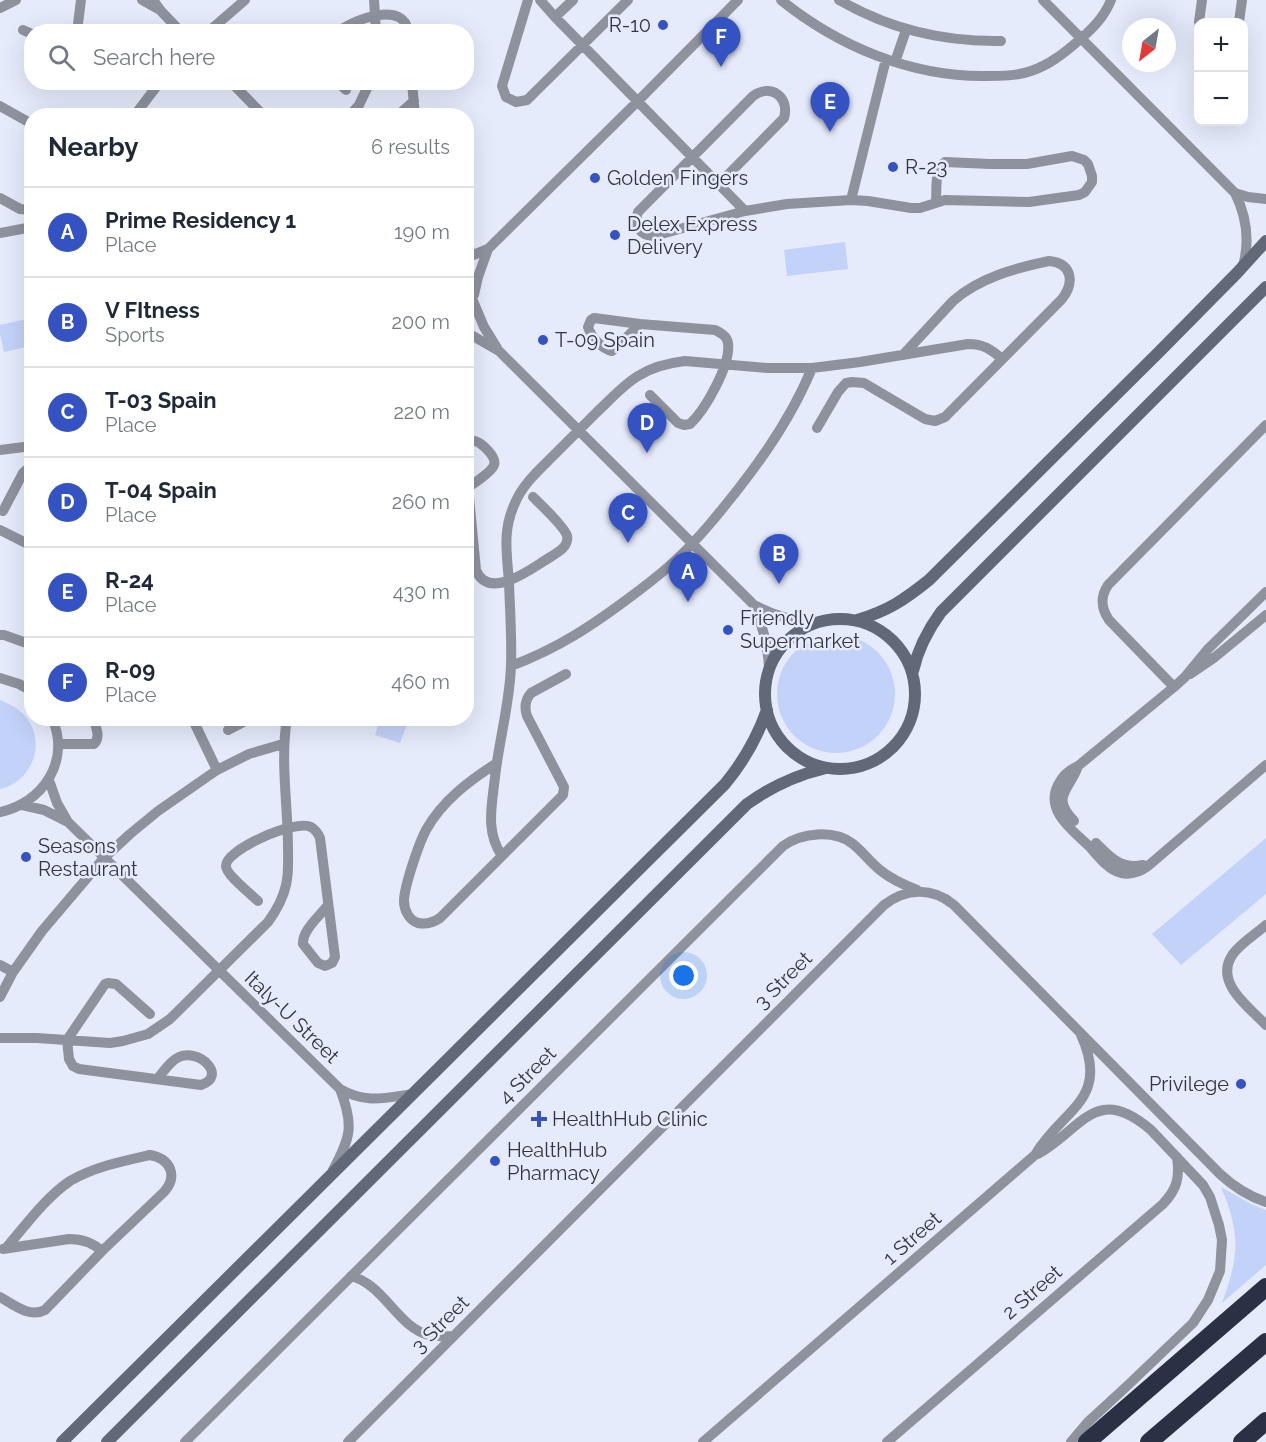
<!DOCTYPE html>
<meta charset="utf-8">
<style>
:root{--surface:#fff;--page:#f2f2f3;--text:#1f2937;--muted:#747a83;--line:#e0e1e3;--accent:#3552c3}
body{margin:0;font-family:Raleway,sans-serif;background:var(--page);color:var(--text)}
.controls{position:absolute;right:18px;top:18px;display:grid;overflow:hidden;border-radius:12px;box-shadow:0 6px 24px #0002}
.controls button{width:54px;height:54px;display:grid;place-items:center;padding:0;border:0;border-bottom:2px solid var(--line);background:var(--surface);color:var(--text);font:30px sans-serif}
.compass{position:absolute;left:1122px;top:18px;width:54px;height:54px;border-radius:50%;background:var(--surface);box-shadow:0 6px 24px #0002;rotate:211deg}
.you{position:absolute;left:684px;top:976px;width:21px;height:21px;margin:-15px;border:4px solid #fff;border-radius:50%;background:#1a73e8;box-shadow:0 0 0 9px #1a73e833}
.badge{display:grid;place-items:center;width:39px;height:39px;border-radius:50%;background:var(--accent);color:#fff;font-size:20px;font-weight:700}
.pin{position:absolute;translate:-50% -50px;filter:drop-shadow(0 2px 3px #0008)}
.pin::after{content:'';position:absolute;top:32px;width:21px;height:18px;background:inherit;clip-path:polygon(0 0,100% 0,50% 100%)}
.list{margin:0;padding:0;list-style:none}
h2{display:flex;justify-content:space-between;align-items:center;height:78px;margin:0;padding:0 24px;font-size:26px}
h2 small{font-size:20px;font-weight:400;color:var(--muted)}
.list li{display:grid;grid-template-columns:39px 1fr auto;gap:18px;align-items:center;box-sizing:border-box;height:90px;padding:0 24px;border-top:2px solid var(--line)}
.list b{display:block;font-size:22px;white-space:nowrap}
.list p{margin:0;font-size:20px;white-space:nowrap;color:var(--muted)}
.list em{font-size:20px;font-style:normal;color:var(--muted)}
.icon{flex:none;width:33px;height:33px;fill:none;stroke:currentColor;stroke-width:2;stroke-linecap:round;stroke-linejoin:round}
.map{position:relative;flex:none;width:1266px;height:1442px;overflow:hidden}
.search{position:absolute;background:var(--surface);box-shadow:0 6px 24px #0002;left:24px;top:24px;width:450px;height:66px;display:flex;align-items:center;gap:15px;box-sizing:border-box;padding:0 21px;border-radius:24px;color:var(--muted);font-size:22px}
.panel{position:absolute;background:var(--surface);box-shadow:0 6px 24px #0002;left:24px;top:108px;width:450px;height:618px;border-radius:24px}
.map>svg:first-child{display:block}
.green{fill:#c3d2f8}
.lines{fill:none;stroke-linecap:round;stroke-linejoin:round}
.street{stroke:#8e929d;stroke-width:10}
.secondary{stroke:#616877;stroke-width:12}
.highway{stroke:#2a3145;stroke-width:18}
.poi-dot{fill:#3552c3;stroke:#e5ebfb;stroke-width:2}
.labels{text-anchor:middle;stroke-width:5;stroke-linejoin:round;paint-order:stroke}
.poi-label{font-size:20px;fill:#323640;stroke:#e5ebfb;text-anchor:start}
.street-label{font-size:20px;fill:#323640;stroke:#e5ebfb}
</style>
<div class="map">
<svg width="1266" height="1442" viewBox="0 0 1266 1442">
<rect width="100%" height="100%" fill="#e5ebfb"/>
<!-- green -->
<path class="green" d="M845 242 848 269 787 276 784 250Z
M31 318V346L4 352 0 334V325Z
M777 694a59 59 0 1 1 118 0a59 59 0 1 1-118 0Z
M0 700C9 704 17 707 24 715 48 740 33 782 0 789Z
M380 719H409L400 743 375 735Z
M1266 838V894L1181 965 1152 934Z
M1221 1187 1251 1204 1266 1210V1265L1222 1303C1239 1256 1241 1235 1221 1187Z"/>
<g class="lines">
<!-- street -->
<path class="street" d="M142 0 158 9
M153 0 161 11 181 32
M374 0 376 32
M528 0 502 86 506 97 516 102 527 100 628 0
M540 0 555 17 745 211
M781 0C838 46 911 77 986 76 1001 76 1017 76 1031 71 1049 65 1063 54 1077 42 1091 30 1104 18 1111 0
M839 0C889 29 943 42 1001 41
M1043 0 1235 193C1247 217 1250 240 1243 266
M0 8 16 0
M555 17 573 0
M1199 22 1202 0
M1239 22 1242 0
M23 30 32 34
M77 32 81 0
M208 32 245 0
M338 32C354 19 405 0 408 32
M895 62 906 30
M231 82 264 116
M338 82 346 90
M412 82 415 116
M0 106 32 124
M134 116 160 82
M349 116 359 105 370 82
M397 116 414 101
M719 184 784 118C790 97 771 83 753 96L638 212C633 225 640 236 654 236L745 211 787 204 851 200 868 201 911 208H920L945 200 1029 202 1079 195 1085 192 1092 182V176L1088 164 1084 160 1072 156 1027 164H990L945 162C934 169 937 189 936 202
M1235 193 1248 197 1266 199
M0 198 20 209 32 210
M851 200 886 59
M0 233 32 227
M466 258 488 249 638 101 738 0
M466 275C475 287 476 301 466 313
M474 295 478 277 488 249
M473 301 484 327 497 348
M640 324 616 348 612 351C602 349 591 337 588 327L591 320 594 318 640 324 715 330C721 333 727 336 728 343 731 365 705 410 690 424L684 425 678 423 650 395
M466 332 499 351 754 605C773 615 792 621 814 622
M817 428 838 392 846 383 852 382 864 383 925 419 935 421 945 417 1062 299C1075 282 1072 263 1049 261 1015 268 979 278 953 301L903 355
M466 444C470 442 471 440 475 441 482 443 497 457 494 465 491 473 475 482 469 487
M0 450 32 446
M466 466 476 570C488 600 527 572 544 561 550 557 558 553 563 548 566 545 568 540 567 536 565 527 541 505 533 497
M3 511 23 473 32 465
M0 530 32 546
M1266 592 1208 649 1185 677 1174 687 1078 766C1069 770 1062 776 1058 785 1045 811 1072 830 1089 846 1098 856 1108 870 1121 873 1131 875 1140 872 1148 866L1266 765
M754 605C763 626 768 645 769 668
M0 635H4L32 645
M511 666C559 648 593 625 633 595 649 583 665 571 679 557 701 536 720 512 739 488 768 451 794 412 812 368
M1190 674 1215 657 1266 615
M0 678 19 684 32 691
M1174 687 1109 620C1101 608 1100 597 1108 585L1266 425
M192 718 217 770
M228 730 251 718
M58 744H94C101 737 96 727 93 718
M497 763C470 780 442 801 426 830 419 843 404 887 404 901 404 910 409 920 418 923 427 925 434 922 440 918L563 795 564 787 527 716C524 707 525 700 531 693L566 674
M48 780 50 783 57 803 68 822 340 1089C366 1104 385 1098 413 1094
M22 805 44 810 68 822
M0 812C43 803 71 761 52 718
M1074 821C1050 796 1070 790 1078 766
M1096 843C1110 857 1121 870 1143 865
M502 856C485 831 492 806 495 777 499 740 510 703 511 665 512 638 510 610 509 583 507 553 502 531 515 503 523 484 538 471 552 457 567 442 582 427 597 412 610 400 623 385 638 376 652 367 668 363 685 361L767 368H812L860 362 968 344C983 344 991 349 1002 359
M258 901C251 894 226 875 226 866 225 850 295 819 311 827 316 830 318 833 320 838L335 957 332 963 325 966 318 963 303 944C302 930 320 916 328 905
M1266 925C1256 934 1241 943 1233 954 1213 982 1249 1007 1266 1025
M0 965 13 972
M0 997 13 972 42 931 104 858 130 834 158 811 217 770 249 754 283 744
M150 1014 116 984 108 983 105 984 67 1040 69 1059 73 1066 79 1069 201 1085C228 1076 199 1048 179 1057 170 1061 164 1071 158 1078
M0 1038H37L110 1043 123 1041 148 1034 170 1019 268 922C276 911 283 899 286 885 289 873 288 860 288 848 288 805 280 762 287 718
M1038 1154C1083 1128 1096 1083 1151 1130L1203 1185 1210 1197 1219 1225 1222 1240 1220 1271 1208 1300 1193 1323 1126 1387 1088 1422 1071 1442
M333 1170C351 1137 354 1125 340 1089
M3 1249 69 1239C82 1239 92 1242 102 1251
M351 1276C385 1285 398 1328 429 1335 437 1337 445 1336 453 1336
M0 1297C14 1305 29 1318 45 1310L102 1251 164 1192C178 1176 171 1159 150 1155 123 1161 94 1167 70 1181 45 1198 26 1225 6 1248
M185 1442 783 846C801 833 834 829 853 844 863 852 870 862 880 870 891 879 904 885 917 890
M348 1442 884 905C906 888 932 887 954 905L1220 1174C1234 1187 1248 1196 1266 1202
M703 1442 1035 1155C1062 1109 1111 1100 1081 1035
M887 1442 1163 1204C1177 1189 1180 1178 1177 1157"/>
<!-- secondary -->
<path class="secondary" d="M765 694a75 75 0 1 1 150 0a75 75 0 1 1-150 0Z
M857 620C888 611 904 600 929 580L1159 352 1237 273 1266 241
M913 671C918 649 927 631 941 612L1266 287
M62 1442 725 784C744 761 757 738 767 710
M107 1442 747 804C772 786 796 775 826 768"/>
<!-- highway -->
<path class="highway" d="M1087 1442 1266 1287
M1149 1442 1266 1342
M1242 1442 1266 1421"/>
</g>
<!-- markers -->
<g class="poi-dot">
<circle cx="663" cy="25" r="6"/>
<circle cx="893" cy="167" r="6"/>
<circle cx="595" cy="178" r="6"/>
<circle cx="615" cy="235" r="6"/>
<circle cx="543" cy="340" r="6"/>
<circle cx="728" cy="630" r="6"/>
<circle cx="26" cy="857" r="6"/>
<circle cx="1241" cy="1084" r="6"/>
<path d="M536 1110h6v6h6v6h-6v6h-6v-6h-6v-6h6z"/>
<circle cx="495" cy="1161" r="6"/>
</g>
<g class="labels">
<!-- poi labels -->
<g class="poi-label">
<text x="651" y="32" text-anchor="end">R-10</text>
<text x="905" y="174">R-23</text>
<text x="607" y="185">Golden Fingers</text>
<text x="627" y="231">Delex Express<tspan x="627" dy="23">Delivery</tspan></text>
<text x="555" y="347">T-09 Spain</text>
<text x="740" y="625">Friendly<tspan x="740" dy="23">Supermarket</tspan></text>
<text x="38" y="853">Seasons<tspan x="38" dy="23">Restaurant</tspan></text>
<text x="1229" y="1091" text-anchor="end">Privilege</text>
<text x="552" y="1126">HealthHub Clinic</text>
<text x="507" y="1157">HealthHub<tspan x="507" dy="23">Pharmacy</tspan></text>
</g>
<!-- street labels -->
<g class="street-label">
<text transform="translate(783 980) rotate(-45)" y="7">3 Street</text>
<text transform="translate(292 1017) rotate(44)" y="7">Italy-U Street</text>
<text transform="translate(527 1075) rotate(-45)" y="7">4 Street</text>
<text transform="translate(912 1238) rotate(-41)" y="7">1 Street</text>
<text transform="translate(1032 1292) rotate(-41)" y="7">2 Street</text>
<text transform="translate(440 1324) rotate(-45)" y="7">3 Street</text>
</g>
</g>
</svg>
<div class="controls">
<button>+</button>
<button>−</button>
</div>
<svg class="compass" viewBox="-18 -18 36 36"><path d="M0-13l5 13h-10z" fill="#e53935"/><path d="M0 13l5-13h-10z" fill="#747a83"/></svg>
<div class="you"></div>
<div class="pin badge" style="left:688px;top:602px">A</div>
<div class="pin badge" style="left:779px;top:584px">B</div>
<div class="pin badge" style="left:628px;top:543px">C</div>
<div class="pin badge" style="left:647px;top:453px">D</div>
<div class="pin badge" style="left:830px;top:132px">E</div>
<div class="pin badge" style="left:721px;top:67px">F</div>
<div class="search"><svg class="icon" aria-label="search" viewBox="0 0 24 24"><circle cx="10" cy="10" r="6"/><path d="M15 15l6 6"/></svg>Search here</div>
<section class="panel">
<h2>Nearby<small>6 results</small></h2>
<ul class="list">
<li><span class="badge">A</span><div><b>Prime Residency 1</b><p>Place</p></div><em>190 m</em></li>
<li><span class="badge">B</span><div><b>V FItness</b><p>Sports</p></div><em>200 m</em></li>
<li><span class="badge">C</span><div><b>T-03 Spain</b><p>Place</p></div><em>220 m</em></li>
<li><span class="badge">D</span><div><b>T-04 Spain</b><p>Place</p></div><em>260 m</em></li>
<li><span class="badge">E</span><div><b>R-24</b><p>Place</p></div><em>430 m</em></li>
<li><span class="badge">F</span><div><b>R-09</b><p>Place</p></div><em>460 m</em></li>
</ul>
</section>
</div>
